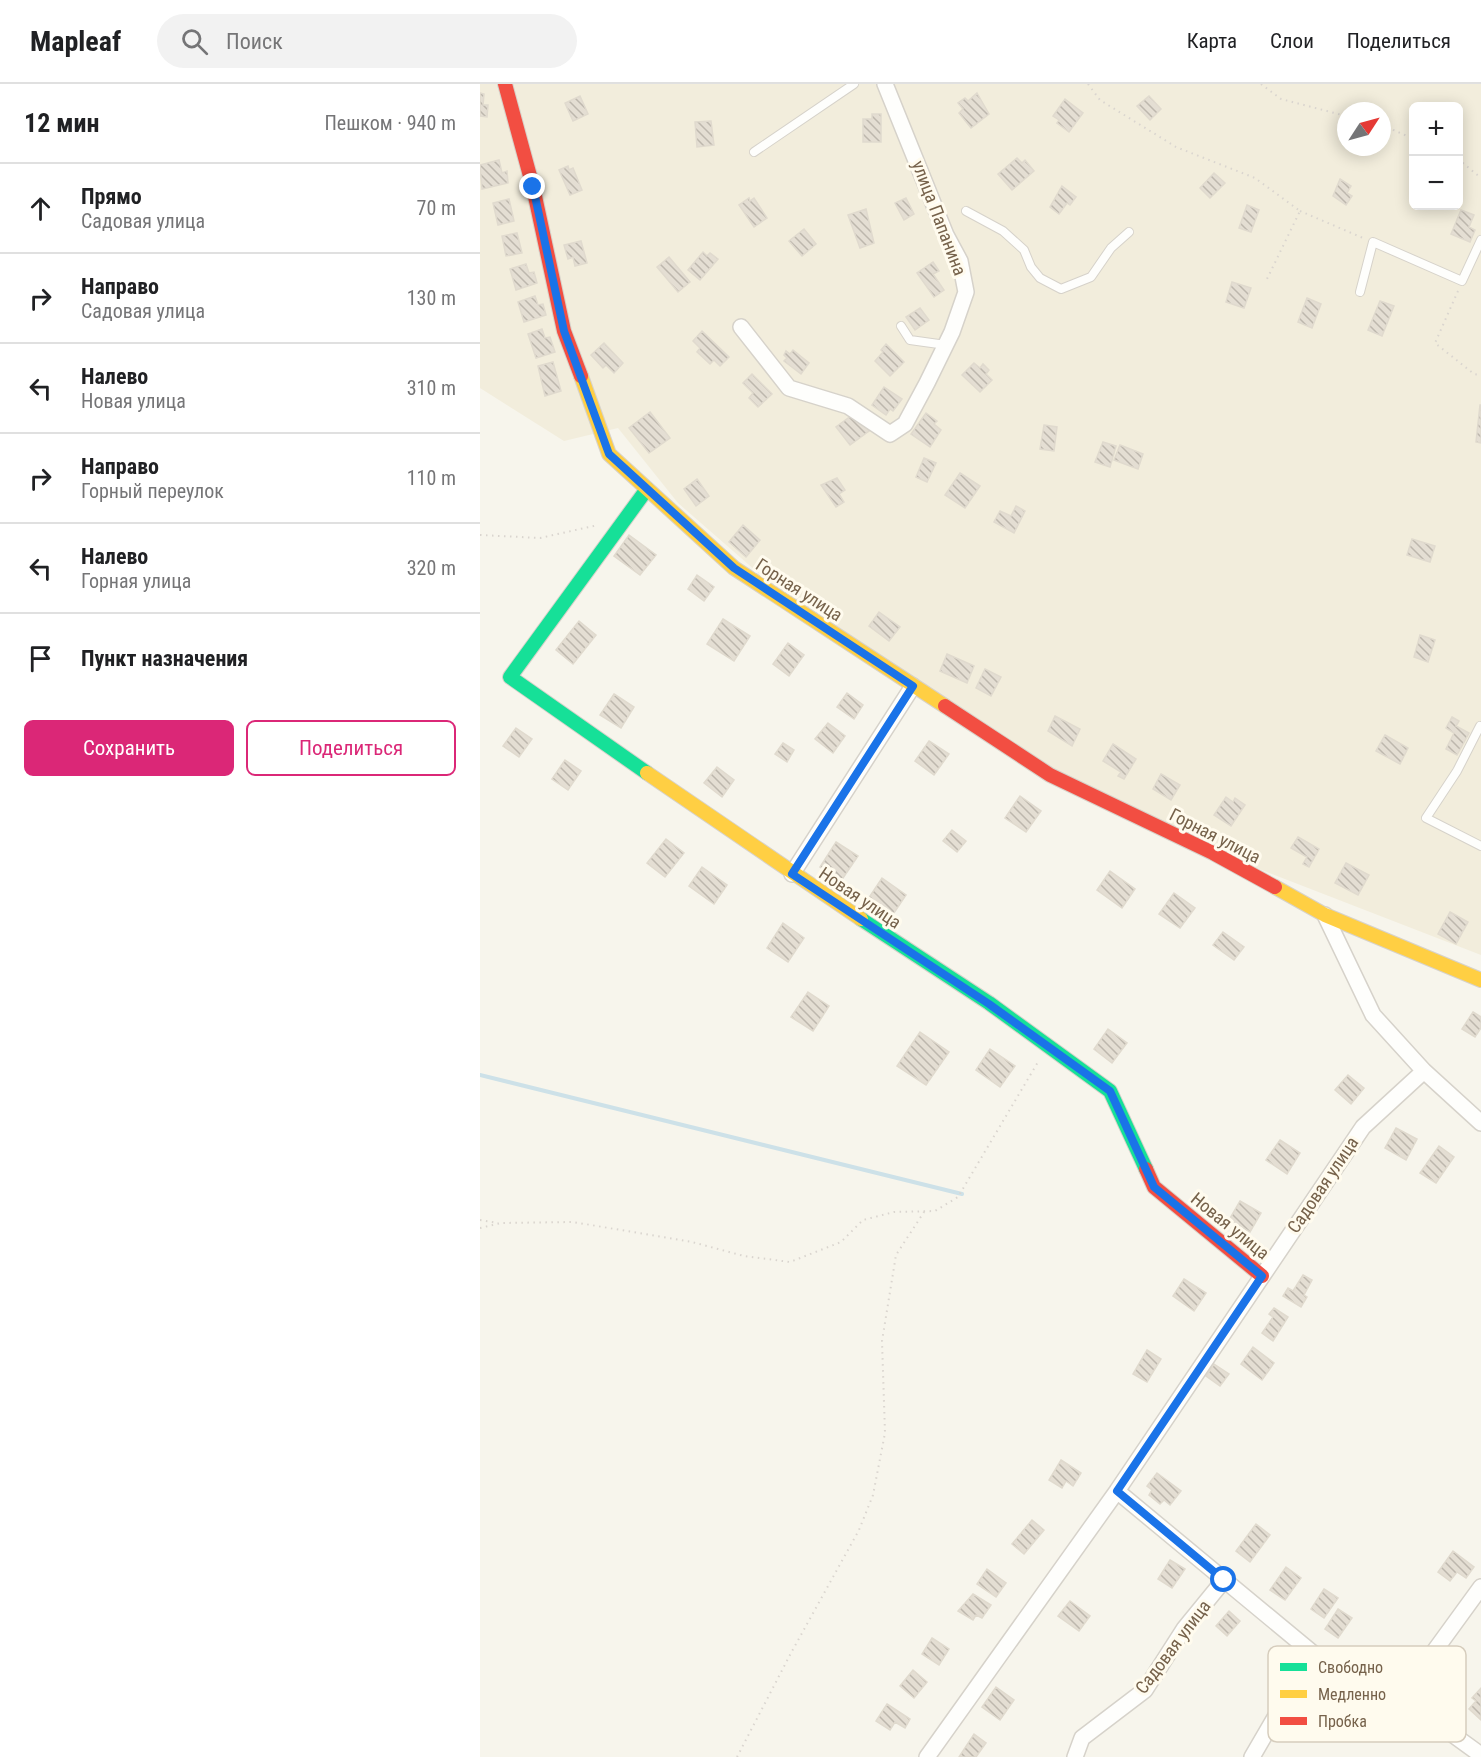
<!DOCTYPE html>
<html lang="ru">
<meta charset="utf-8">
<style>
:root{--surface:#fff;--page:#f2f2f2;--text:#202124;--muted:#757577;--line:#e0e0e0;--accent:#db2777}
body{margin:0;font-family:"Roboto Condensed",sans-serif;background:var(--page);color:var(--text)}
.controls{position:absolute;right:18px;top:18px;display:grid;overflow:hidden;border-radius:9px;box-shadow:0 3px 15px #0003}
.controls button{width:54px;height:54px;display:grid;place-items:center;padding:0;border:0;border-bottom:2px solid var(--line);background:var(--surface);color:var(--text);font:30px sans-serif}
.compass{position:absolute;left:857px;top:18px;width:54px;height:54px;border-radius:50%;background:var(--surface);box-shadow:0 3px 15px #0003;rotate:54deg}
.stop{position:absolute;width:18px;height:18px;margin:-14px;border:4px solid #1a73e8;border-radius:50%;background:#fff}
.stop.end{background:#1a73e8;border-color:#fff;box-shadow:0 2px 6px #0008}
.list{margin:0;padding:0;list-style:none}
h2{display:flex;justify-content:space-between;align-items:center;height:78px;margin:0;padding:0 24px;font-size:26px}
h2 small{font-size:20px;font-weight:400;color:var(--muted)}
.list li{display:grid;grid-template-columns:39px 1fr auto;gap:18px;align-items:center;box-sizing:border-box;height:90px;padding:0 24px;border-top:2px solid var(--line)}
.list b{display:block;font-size:22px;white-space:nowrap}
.list p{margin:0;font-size:20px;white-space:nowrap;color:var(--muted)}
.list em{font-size:20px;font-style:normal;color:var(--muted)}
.actions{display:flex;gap:12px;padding:18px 24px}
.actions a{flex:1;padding:14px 0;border:2px solid var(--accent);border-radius:9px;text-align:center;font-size:21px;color:var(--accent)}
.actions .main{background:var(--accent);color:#fff}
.icon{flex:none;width:33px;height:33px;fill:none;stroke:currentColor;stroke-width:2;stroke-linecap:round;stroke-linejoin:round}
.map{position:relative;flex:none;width:1001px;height:1673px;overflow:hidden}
header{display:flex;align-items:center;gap:36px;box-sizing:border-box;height:84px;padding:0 30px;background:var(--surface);border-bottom:2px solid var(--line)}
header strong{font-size:28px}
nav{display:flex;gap:33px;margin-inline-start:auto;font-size:21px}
.search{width:420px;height:54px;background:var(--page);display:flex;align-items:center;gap:15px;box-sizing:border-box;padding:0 21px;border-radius:33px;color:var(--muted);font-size:22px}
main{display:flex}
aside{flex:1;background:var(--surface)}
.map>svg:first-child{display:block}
.residential{fill:#f2eddc;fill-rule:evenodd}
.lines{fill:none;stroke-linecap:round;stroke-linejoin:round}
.stream{stroke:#cde1e8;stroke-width:4}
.building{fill:url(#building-back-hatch);stroke:#e0dace;stroke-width:1.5}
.lane-casing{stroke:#d6d2ca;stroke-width:10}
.street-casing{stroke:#d6d2ca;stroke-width:18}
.fast-casing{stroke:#d7d2ca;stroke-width:16}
.slow-casing{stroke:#d7d2ca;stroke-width:16}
.jam-casing{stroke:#d7d2ca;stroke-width:16}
.path{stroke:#dad5cf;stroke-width:2;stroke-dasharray:1.5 4.5;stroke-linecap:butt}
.lane{stroke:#fefefc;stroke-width:8}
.street{stroke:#fefefc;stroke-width:15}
.fast{stroke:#16e098;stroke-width:14}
.slow{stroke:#ffcf43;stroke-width:14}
.jam{stroke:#f24e42;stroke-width:14}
.route{stroke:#1a73e8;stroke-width:8}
.labels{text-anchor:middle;stroke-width:6;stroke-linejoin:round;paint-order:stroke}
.street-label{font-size:18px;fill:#76624b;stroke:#fffbee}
.key{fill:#fffbee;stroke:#d6cdbd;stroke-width:1.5}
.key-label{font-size:16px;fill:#76624b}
</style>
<header>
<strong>Mapleaf</strong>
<div class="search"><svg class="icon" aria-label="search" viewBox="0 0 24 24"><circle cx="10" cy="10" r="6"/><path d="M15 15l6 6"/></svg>Поиск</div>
<nav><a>Карта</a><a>Слои</a><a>Поделиться</a></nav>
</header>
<main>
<aside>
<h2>12 мин<small>Пешком · 940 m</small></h2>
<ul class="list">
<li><svg class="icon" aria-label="ahead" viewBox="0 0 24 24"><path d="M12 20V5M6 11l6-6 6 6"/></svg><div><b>Прямо</b><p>Садовая улица</p></div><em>70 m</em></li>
<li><svg class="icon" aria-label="right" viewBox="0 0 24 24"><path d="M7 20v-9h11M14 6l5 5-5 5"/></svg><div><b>Направо</b><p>Садовая улица</p></div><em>130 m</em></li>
<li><svg class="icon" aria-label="left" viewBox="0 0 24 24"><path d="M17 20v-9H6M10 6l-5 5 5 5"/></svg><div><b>Налево</b><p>Новая улица</p></div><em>310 m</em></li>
<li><svg class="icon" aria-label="right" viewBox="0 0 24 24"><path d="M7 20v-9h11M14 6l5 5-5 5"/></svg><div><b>Направо</b><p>Горный переулок</p></div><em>110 m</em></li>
<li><svg class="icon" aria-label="left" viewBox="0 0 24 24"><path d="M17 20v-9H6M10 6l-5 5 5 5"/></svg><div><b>Налево</b><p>Горная улица</p></div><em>320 m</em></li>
<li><svg class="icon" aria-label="arrive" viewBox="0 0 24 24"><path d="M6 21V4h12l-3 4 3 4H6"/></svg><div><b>Пункт назначения</b></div></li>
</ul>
<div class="actions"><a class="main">Сохранить</a><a>Поделиться</a></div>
</aside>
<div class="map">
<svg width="1001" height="1673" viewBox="0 0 1001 1673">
<defs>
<pattern id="building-back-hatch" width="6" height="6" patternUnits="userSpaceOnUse" patternTransform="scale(1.5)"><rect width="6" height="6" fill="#e4ded3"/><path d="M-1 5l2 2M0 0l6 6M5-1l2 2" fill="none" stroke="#bdb7ad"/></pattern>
</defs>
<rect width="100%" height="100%" fill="#f7f5ec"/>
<!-- residential -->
<path class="residential" d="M0 0H1001V871L761 778 598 703 292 501 198 419 138 344 84 357 0 304ZM934 22H978V122H934ZM866 27H902V63H866Z"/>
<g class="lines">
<!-- stream -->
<path class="stream" d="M0 991 482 1110"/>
</g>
<!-- building -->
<path class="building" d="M0 9 4 10 3 21H8L7 33 0 32Z
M497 9 509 30 491 44 479 29 483 25 478 19 485 14 488 17Z
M100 12 108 30 93 37 85 19Z
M669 12 681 25 670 36 657 22Z
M585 15 603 29 589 48 577 39 579 36 573 32Z
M392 30H401V58H383V35H392Z
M231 37 234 61 217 63 215 38Z
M537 74 542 79 545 76 554 87 532 106 518 90Z
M19 76 22 89 27 87 28 99 2 105 0 81Z
M88 82 89 86 93 84 102 106 90 111 79 86Z
M734 89 745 99 730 114 720 104Z
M860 95 871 102 867 109 872 112 866 121 853 112Z
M582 102 596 113 590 121 587 119 579 130 570 123Z
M269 114 270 117 274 114 287 134 274 143 259 121Z
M426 114 434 130 424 136 415 119Z
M29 115 34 137 18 141 13 119Z
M767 121 779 126 771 148 759 144Z
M386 125 394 159 380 164 368 131Z
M981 126 994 131 989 143 995 146 990 158 971 150Z
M324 145 336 160 322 172 309 157Z
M37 149 42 169 26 172 22 152Z
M101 157 107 179 95 182 93 173 88 175 84 161Z
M223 168 227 172 230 169 238 175 220 196 208 186Z
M189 173 210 198 198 208 177 183Z
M453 178 459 187 453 190 464 206 454 213 437 189Z
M46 180 49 189 54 188 57 199 36 206 30 185Z
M752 198 771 204 764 224 746 218Z
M55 212 58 221 63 220 66 231 44 238 38 218Z
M827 214 841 220 832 244 818 238Z
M900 217 914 222 902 252 888 246Z
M440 224 449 236 435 246 426 233Z
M62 245 65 254 70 253 75 268 56 274 48 250Z
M222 247 249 273 240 282 234 276 230 280 217 268 220 264 213 257Z
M124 259 143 279 134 289 126 281 123 284 111 271Z
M406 260 424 278 410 292 395 277 403 268 401 266Z
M313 266 329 279 321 290 304 277 307 274 304 271 306 267 310 270Z
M73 278 81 307 65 312 58 282Z
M494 279 500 284 503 280 509 286 506 290 512 296 500 308 482 291Z
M272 290 292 310 278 323 269 314 273 309 263 299Z
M404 303 422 315 413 327 410 325 406 331 392 321Z
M1000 321H1001V359L996 358Z
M170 328 190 354 169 369 149 344Z
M375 329 389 347 370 361 356 343Z
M446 329 457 337 454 340 461 346 450 363 431 350Z
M564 341 577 343 574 367 560 365Z
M623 358 636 362 630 383 615 378Z
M640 361 663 370 658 385 634 376Z
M444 374 456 379 447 398 436 393Z
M480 389 500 402 485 424 465 411Z
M357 394 365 406 359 410 364 418 356 423 341 401Z
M217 395 229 412 216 422 204 405Z
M536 422 545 427 534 449 514 438 520 427 531 432Z
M263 441 280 456 266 473 249 458Z
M149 451 176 471 160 491 134 472Z
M932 455 955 462 950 478 927 471Z
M217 491 234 503 224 517 208 505Z
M399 528 420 543 409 557 389 542Z
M243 535 270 552 254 577 227 560Z
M99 537 116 551 93 580 76 566Z
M940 551 955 556 948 578 934 573Z
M308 559 324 571 309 592 293 580Z
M467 570 494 582 487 599 460 587Z
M505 585 521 593 511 612 496 604Z
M367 609 383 621 374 635 357 623Z
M134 610 154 623 141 644 120 631Z
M575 632 600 645 592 662 568 647Z
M972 633 979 637 976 642 989 649 977 671 966 665 974 649 966 644Z
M348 639 365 652 353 669 335 655Z
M36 644 52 655 39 673 23 662Z
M905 651 928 664 920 680 896 667Z
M449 657 469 670 454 691 435 677Z
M303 659 314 666 307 678 295 670Z
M633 660 656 675 644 695 638 692 641 688 623 677Z
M85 676 101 687 88 706 72 695Z
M237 683 254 696 242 713 224 699Z
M681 690 700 701 691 716 673 705Z
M540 712 561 727 546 748 525 734Z
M746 713 753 718 755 714 765 721 751 742 734 731Z
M472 746 486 757 477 768 463 757Z
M818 753 839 765 829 783 823 780 827 773 811 764Z
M186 755 204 769 185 793 167 779Z
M356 758 378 772 361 797 340 783Z
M866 779 889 791 878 811 855 799Z
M222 783 247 801 234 820 209 802Z
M630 787 655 805 642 824 617 806Z
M402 794 426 811 412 832 388 815Z
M694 809 715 824 700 844 679 830Z
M970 828 988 838 976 860 958 850Z
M303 839 324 854 308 878 287 864Z
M743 848 764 863 754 876 733 861Z
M328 908 349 922 333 947 311 933Z
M993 928 1001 933V944L995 953 982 945Z
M628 945 647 959 632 979 614 965Z
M440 948 469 968 446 1001 417 982Z
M510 965 535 982 520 1003 496 986Z
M868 991 884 1004 871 1020 855 1006Z
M916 1044 937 1055 926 1076 905 1064Z
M800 1056 820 1069 807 1090 786 1076Z
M959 1062 974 1073 956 1099 940 1089Z
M760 1117 781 1129 770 1148 749 1136Z
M823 1191 832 1196 824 1211 827 1213 821 1223 803 1212 808 1204 813 1207Z
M704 1195 726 1209 714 1227 693 1212Z
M794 1224 808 1233 793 1257 782 1249 793 1233 789 1230Z
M773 1263 794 1279 782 1296 761 1280Z
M667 1266 681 1275 667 1298 653 1290Z
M734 1280 749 1290 740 1302 726 1292Z
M581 1376 601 1389 593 1402 586 1397 582 1404 569 1396Z
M677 1389 701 1407 690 1421 684 1416 680 1420 669 1411 672 1406 667 1402Z
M552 1436 564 1446 544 1470 532 1460Z
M776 1440 790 1451 770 1478 756 1467Z
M973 1467 994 1483 986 1494 977 1488 970 1497 958 1488Z
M690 1476 705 1485 692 1504 678 1495Z
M806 1483 821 1494 805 1516 790 1506Z
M507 1485 526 1499 516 1513 497 1500Z
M844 1505 858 1514 844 1534 831 1525Z
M493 1510 511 1521 502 1534 496 1531 493 1536 478 1527Z
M590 1517 610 1532 599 1547 578 1532Z
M858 1525 872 1534 858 1554 845 1545Z
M749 1527 760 1537 747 1552 736 1542Z
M452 1554 469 1565 459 1581 442 1570Z
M433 1586 447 1598 434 1614 420 1602Z
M516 1603 534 1616 520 1636 502 1623Z
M1001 1604V1636L989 1625 996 1617 992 1614Z
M407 1620 430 1635 425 1644 415 1638 410 1646 396 1637Z
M494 1650 506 1659 496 1673H479Z"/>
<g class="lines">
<defs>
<path id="lane" d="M274 68 374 0
M486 127 523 147 544 166 551 183 560 194 581 205 611 193 631 164 649 148
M880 208 893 158 982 197 1001 156
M421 242 430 256 466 261
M1000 642 977 687 946 734 1001 762"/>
<path id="street" d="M261 243 309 304 368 322 410 350 425 340 447 299 472 248 486 208 480 177 466 151 405 0
M312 790 433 602
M845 831 893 931 944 987 1001 1039
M637 1407 841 1576 921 1613 1001 1671
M921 1613 1001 1503
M447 1673 637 1407 883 1043 944 987
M595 1673 602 1654 665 1606 704 1545 744 1496
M772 1673 825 1582 841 1576"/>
<path id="fast" d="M167 405 30 593 167 689
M381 835 509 919 630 1007 666 1085"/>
<path id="slow" d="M101 292 129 370 254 484 465 622
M167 689 381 835
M795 803 845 831 1001 896"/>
<path id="jam" d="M25 0 53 103 84 247 101 292
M465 622 570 691 733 769 795 803
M666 1085 674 1103 782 1192"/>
</defs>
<!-- lane casing -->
<use href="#lane" class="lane-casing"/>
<!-- street casing -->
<use href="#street" class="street-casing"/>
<!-- fast casing -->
<use href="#fast" class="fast-casing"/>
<!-- slow casing -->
<use href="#slow" class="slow-casing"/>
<!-- jam casing -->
<use href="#jam" class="jam-casing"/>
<!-- path -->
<path class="path" d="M608 0 620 16 696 63 775 94 820 127 787 195
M781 0 801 15 866 32
M902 41 934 55
M978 75 1001 94
M820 127 883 154
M978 207 955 259 994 290 1001 291
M0 451 60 454 118 441
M0 1136 18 1139
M0 1144 21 1139 93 1138 212 1158 264 1172 310 1178 361 1158 383 1136 414 1128 455 1127 478 1113 558 978
M257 1673 311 1569 379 1446 393 1411 405 1349 402 1257 416 1171 444 1128"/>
<!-- lane -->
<use href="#lane" class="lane"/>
<!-- street -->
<use href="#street" class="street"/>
<!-- fast -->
<use href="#fast" class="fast"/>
<!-- slow -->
<use href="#slow" class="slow"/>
<!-- jam -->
<use href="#jam" class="jam"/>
</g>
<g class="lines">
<!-- route -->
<path class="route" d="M53 103 84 247 129 370 254 484 433 602 312 790 509 920 630 1007 674 1103 782 1192 637 1407 744 1496"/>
</g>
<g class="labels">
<!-- street labels -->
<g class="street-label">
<text transform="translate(459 134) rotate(69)" y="6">улица Папанина</text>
<text transform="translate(319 506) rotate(33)" y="6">Горная улица</text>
<text transform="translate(735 752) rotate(27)" y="6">Горная улица</text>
<text transform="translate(380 814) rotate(34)" y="6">Новая улица</text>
<text transform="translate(843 1101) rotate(-56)" y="6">Садовая улица</text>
<text transform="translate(750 1142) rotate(39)" y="6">Новая улица</text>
<text transform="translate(693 1563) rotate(-53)" y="6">Садовая улица</text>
</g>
</g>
<!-- legend -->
<rect x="788" y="1562" width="198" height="96" rx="9" class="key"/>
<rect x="800" y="1579" width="27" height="8" fill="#16e098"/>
<rect x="800" y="1606" width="27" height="8" fill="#ffcf43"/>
<rect x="800" y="1633" width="27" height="8" fill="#f24e42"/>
<g class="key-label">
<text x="838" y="1589">Свободно</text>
<text x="838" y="1616">Медленно</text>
<text x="838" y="1643">Пробка</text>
</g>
</svg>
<div class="controls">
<button>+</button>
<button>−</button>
</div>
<svg class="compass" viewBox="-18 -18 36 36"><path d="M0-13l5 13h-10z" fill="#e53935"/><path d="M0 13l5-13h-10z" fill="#757577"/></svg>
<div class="stop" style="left:744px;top:1496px"></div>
<div class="stop end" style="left:53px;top:103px"></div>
</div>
</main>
